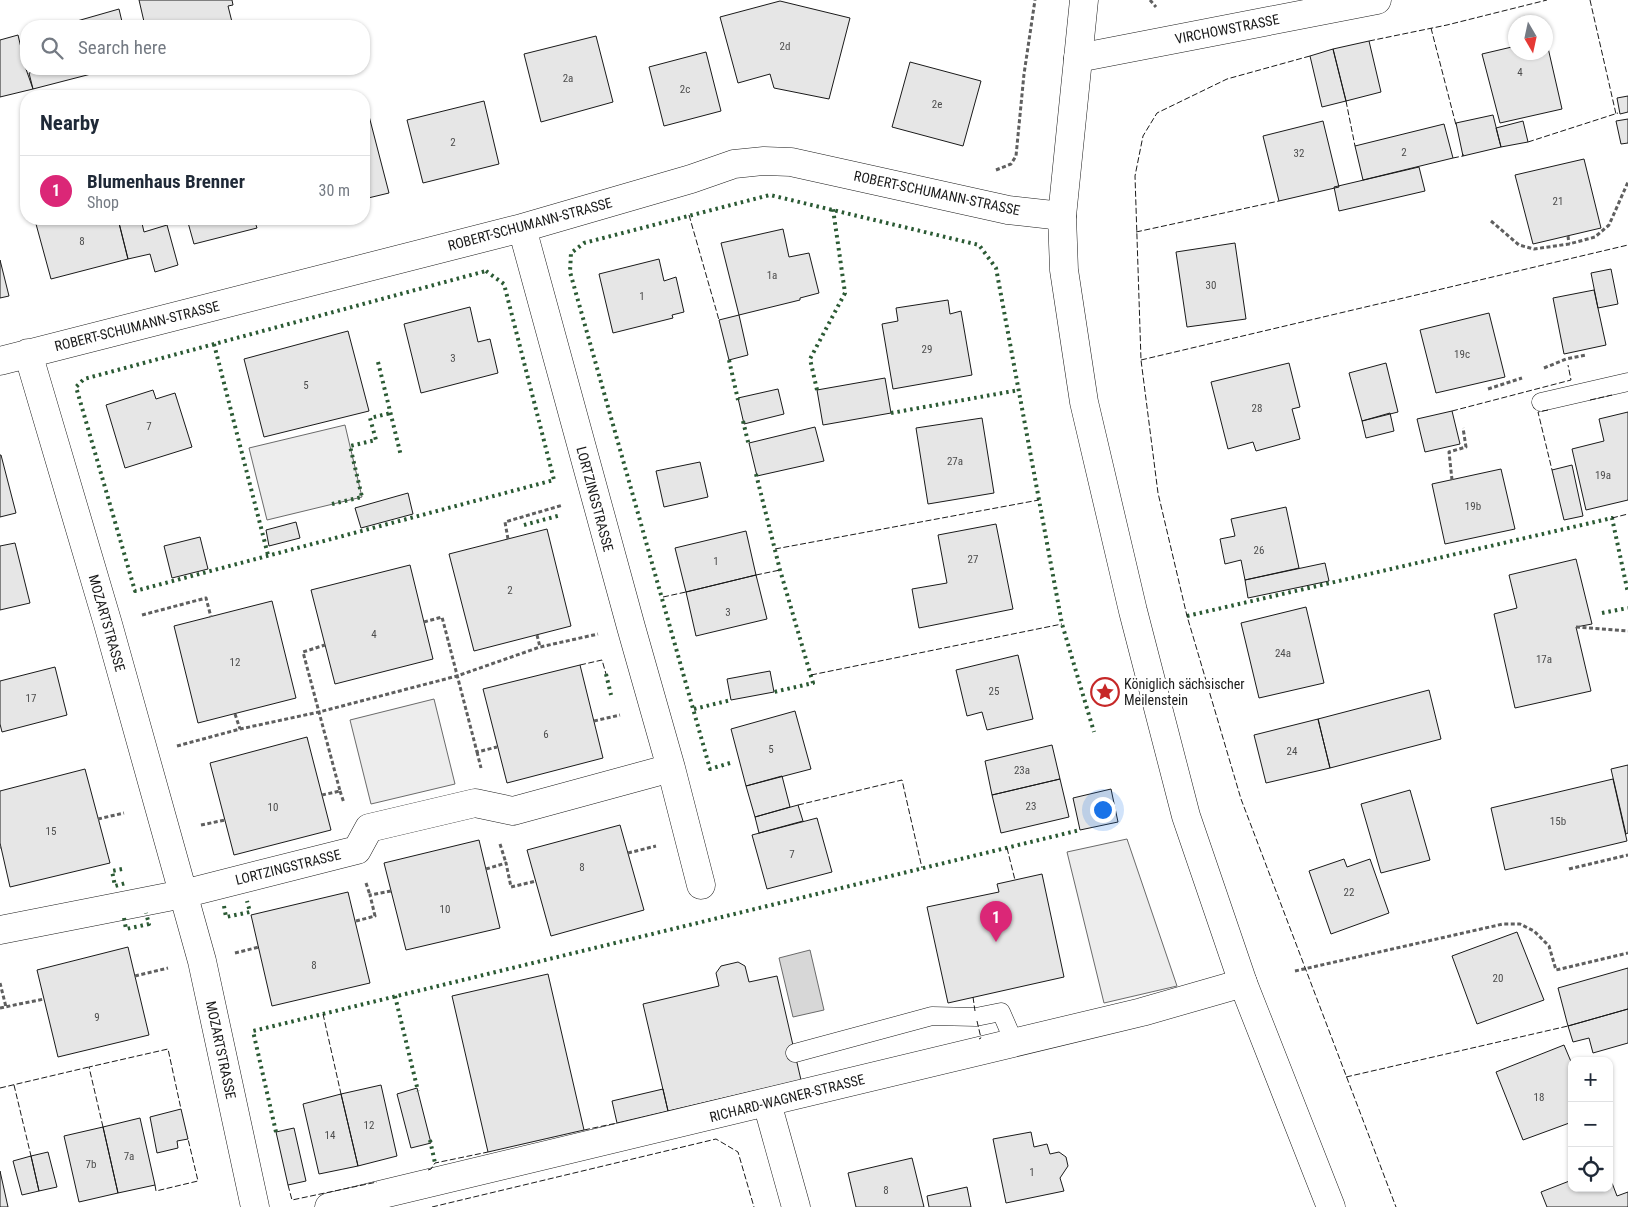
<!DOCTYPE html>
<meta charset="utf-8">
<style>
:root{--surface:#fff;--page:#f2f2f3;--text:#1f2937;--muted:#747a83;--line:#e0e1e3;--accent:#db2777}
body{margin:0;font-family:"Roboto Condensed",sans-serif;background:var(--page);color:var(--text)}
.controls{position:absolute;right:15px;bottom:15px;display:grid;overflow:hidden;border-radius:10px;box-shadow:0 1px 4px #0004}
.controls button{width:45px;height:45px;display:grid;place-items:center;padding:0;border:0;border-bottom:1px solid var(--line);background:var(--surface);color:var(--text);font:25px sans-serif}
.compass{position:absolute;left:1508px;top:15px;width:45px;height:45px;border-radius:50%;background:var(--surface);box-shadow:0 1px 4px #0004;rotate:171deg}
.you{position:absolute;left:1102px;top:809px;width:18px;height:18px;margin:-12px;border:4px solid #fff;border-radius:50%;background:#1a73e8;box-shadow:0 0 0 8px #1a73e833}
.badge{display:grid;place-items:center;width:32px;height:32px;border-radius:50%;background:var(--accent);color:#fff;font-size:16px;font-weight:700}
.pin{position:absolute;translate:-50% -41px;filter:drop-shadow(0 1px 2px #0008)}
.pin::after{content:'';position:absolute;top:26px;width:18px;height:15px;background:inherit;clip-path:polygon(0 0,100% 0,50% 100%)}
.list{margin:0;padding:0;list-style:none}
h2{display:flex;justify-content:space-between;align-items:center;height:65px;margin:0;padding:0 20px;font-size:21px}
h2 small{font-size:16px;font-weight:400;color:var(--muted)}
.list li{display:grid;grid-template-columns:32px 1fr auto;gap:15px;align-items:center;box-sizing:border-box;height:70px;padding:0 20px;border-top:1px solid var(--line)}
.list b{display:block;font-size:19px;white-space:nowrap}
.list p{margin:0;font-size:16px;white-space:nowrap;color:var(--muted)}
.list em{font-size:16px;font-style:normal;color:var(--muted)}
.icon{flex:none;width:28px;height:28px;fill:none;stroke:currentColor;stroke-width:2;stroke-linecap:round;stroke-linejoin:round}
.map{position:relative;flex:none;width:1628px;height:1207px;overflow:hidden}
.search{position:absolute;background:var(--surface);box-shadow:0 1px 4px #0004;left:20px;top:20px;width:350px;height:55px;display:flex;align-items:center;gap:12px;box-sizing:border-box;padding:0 18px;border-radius:20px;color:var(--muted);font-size:19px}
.panel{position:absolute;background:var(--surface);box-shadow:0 1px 4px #0004;left:20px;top:90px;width:350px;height:135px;border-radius:20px}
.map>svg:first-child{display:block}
.built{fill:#ededed;stroke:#6a6a6a}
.water{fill:#d7d7d7;stroke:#6a6a6a}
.building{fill:#e6e6e6;stroke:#1a1a1a}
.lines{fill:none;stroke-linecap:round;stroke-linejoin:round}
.service-casing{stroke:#1a1a1a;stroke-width:19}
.minor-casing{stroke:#1a1a1a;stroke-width:29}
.secondary-casing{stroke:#1a1a1a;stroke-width:29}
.path{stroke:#5f5f5f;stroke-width:3;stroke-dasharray:4 2.5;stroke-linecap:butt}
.service{stroke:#fff;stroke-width:18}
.minor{stroke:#fff;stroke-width:28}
.secondary{stroke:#fff;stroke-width:28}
.hedge{stroke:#2b5a34;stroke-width:4;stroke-dasharray:2.5 4;stroke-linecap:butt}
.fence{stroke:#1a1a1a;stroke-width:1;stroke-dasharray:6 2.5;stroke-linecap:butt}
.labels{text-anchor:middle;stroke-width:4;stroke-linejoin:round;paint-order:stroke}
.number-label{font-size:11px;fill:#4d4d4d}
.street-label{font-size:14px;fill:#1a1a1a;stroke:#fff}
.poi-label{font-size:14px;fill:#1a1a1a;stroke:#fff;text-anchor:start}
</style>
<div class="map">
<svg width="1628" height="1207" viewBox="0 0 1628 1207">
<rect width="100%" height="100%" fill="#fff"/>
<!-- built -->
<path class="built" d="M345 425 362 497 267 520 249 448Z
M434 699 455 784 371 804 350 720Z
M1127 839 1177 986 1104 1003 1067 852Z"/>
<!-- water -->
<path class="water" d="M810 950 824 1010 793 1017 779 958Z"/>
<!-- building -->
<path class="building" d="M139 0H232L233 5 228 6 233 26H145Z
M780 1 850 18 829 99 774 88 770 74 738 83 720 17Z
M119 9 123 26H79L77 21Z
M77 21 79 26H57H59Z
M18 35 26 69 33 89 0 97V40Z
M596 36 613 102 541 122 524 54Z
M1546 39 1562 109 1500 123 1482 54 1516 46V52H1546Z
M1369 41 1381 92 1346 101 1333 49Z
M1333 49 1346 101 1322 107 1310 56Z
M706 52 721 111 664 126 649 67Z
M910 62 981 81 963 146 892 127Z
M45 69H90L91 74 33 89 29 73Z
M1628 96V112L1620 114 1617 98Z
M484 101 499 164 423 183 407 120Z
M1493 115 1501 147 1463 156 1456 123Z
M369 116 389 193 364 199V117Z
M1628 119V143L1621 144 1616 121Z
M1323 121 1339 187 1279 201 1263 136Z
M1523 121 1528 142 1501 147 1496 128Z
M1444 124 1453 158 1363 180 1355 146Z
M1584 159 1601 228 1533 244 1515 175Z
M1419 167 1425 191 1339 211 1334 187Z
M54 219H118L128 259 51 279 36 224Z
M118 219H141L144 232 167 225 178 265 155 272 150 254 128 259Z
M187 219H254L257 228 194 244Z
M783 229 789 257 809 253 819 293 800 298V300L739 315 721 243Z
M1235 243 1246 319 1187 327 1176 252Z
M659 259 664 281 676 277 684 312 672 315 673 318 613 333 599 274Z
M0 260 9 296 0 298Z
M1611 269 1618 304 1598 308 1591 273Z
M1594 290 1606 345 1564 354 1553 298Z
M948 300 950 314 961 311 972 375 893 389 882 324 898 321 896 308Z
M470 307 478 342 490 339 498 373 421 393 404 324Z
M1489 313 1505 377 1436 393 1420 330Z
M739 315 748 355 729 360 719 320Z
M348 331 369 411 264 437 244 359Z
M1289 363 1300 407 1292 409 1300 439 1256 451 1253 442 1228 449 1211 382Z
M1386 363 1398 412 1362 421 1349 373Z
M885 378 891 413 823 425 817 390Z
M778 389 784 414 744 424 738 398Z
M153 390 156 399 175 393 192 447 125 468 106 405Z
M1452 411 1460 444 1425 452 1417 419Z
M1628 412V500L1586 510 1572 449 1604 441 1599 419Z
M1390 413 1394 431 1366 438 1362 421Z
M982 418 994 493 928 504 916 428Z
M815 427 824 461 757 476 749 443Z
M0 455H1L16 513 0 517Z
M700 462 708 497 664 507 656 471Z
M1572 465 1583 516 1564 520 1552 470Z
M1501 469 1515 529 1445 544 1432 484Z
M408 493 413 514 361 528 355 508Z
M1286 507 1299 568 1245 580 1241 560 1225 564 1220 539 1235 536 1231 519Z
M296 522 300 538 269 546 266 530Z
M996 524 1013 609 919 628 912 589 947 583 938 535Z
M547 529 571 626 474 651 449 554Z
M746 531 756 575 686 592 675 548Z
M200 537 208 569 172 578 164 546Z
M15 543 30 603 0 610V546Z
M1576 559 1592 624 1576 627 1591 691 1515 708 1494 614 1517 608 1509 575Z
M1325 563 1329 581 1248 598 1245 580Z
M410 565 433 659 335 684 311 590Z
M756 575 767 619 696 636 686 592Z
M272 601 296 698 198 723 174 626Z
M1306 607 1324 683 1259 698 1241 623Z
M1018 655 1033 719 987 730 982 712 967 716 956 670Z
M580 665 603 758 507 783 483 689Z
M55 667 67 715 2 732 0 724V681Z
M770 671 774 692 731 700 727 679Z
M1429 690 1441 739 1330 768 1318 719Z
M795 711 811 769 746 786 731 729Z
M1318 719 1330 768 1266 783 1254 735Z
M307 737 331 830 234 855 210 763Z
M1052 745 1060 779 992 795 985 761Z
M1628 765V833L1626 834 1611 769Z
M85 769 110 863 10 887 0 843V791Z
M782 776 790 807 755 817 746 786Z
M1060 779 1069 817 1001 833 992 795Z
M1613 779 1627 841 1505 870 1491 808Z
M1111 789 1118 822 1080 830 1073 798Z
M1410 790 1430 860 1381 873 1361 804Z
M798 805 803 821 759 833 755 817Z
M817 818 832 872 767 889 752 835Z
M620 825 644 910 551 936 527 850Z
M479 840 500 928 406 950 384 863Z
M1344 859 1347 867 1370 859 1389 913 1331 934 1309 871Z
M1042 874 1064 977 948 1003 927 907 999 892 997 884Z
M348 892 370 983 272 1006 251 915Z
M1517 932 1544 1000 1477 1024 1452 956Z
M128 947 149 1035 58 1057 37 970Z
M738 962 745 966 749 982 777 976 801 1080 668 1111 643 1004 719 986 716 973 721 966Z
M1628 968V1009L1568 1026 1558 988Z
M548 974 584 1130 488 1152 452 996Z
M1628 1009V1043L1593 1053 1589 1038 1573 1042 1568 1026Z
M1564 1045 1572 1064V1122L1523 1140 1496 1072Z
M381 1085 397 1156 358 1166 341 1094Z
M417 1088 431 1143 411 1148 397 1094Z
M663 1089 668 1111 617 1123 612 1101Z
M341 1094 358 1166 319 1174 303 1104Z
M181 1109 188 1139 177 1141 178 1148 157 1153 150 1117Z
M140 1118 155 1185 118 1193 103 1127Z
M103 1127 118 1193 79 1202 64 1136Z
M294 1128 306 1181 288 1185 276 1132Z
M1031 1132 1034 1147 1047 1144 1050 1154 1059 1152 1066 1157 1068 1166 1060 1178 1064 1191 1006 1203 993 1139Z
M48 1152 57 1187 39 1191 31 1156Z
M31 1156 39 1191 22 1195 13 1161Z
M912 1158 924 1207H856L848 1173Z
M0 1171 8 1207H0Z
M1609 1175 1617 1196 1628 1192V1207H1547L1541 1192 1572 1180V1188H1609Z
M967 1187 971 1207H929L927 1196Z"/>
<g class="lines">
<defs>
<path id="service" d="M1541 402 1628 382
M795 1053 932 1016 976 1017 1001 1012 1014 1042"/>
<path id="minor" d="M1078 58 1377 0
M28 353 108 624 202 961 255 1207
M0 361 522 228 691 179 734 164 764 161 791 162 1008 210 1062 216
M671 768 701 885
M0 930 183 894 357 850 369 828 475 803 513 811 671 768 631 627 522 228
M767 1103 796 1207
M329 1207 1142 1012 1243 983"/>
<path id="secondary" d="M1084 0 1062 216 1064 270 1084 402 1133 611 1186 816 1243 983 1331 1207"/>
</defs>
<!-- service casing -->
<use href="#service" class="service-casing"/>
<!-- minor casing -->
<use href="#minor" class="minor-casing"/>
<!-- secondary casing -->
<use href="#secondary" class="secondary-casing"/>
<!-- path -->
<path class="path" d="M1150 0 1156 7
M996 170 1011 164 1016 156 1024 74 1035 0
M1491 221 1519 245 1534 249 1569 244 1595 237 1609 225 1628 182
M1568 236 1569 244
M1544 368 1566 359 1586 355
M1488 389 1522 378
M1452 480 1449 452 1466 447 1463 428
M508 539 505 522 563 505
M142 615 206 598 211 617
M424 622 442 617 477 752 497 747
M1576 627 1628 631
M537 635 540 647
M235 714 240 729
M594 721 620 715
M177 746 240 729 319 712 457 676 540 647 598 634
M477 752 481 768
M340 791 344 803
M322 795 340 791 303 652 325 645
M98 819 124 813
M201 825 225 820
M500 844 506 863
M0 847H1
M628 853 656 846
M486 869 506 863 511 887 536 881
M1569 869 1628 855
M366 883 370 895
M356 921 375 916 370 895 391 891
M235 953 259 947
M1295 971 1503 924H1520L1534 931 1549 946 1556 970 1628 953
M135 976 168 968
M0 983 6 1007
M0 1008 44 999"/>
<!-- service -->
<use href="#service" class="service"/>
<!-- minor -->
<use href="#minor" class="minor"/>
<!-- secondary -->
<use href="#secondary" class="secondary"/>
<!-- hedge -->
<path class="hedge" d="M486 271 504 284 554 480 135 591 76 387 84 379Z
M214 344 268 555
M729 360 738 400
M378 362 401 456
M817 390 810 359 845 293 833 209
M891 413 1019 390
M743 421 749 446
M756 474 780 570 813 683 774 692
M332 504 362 497 350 446 376 440 370 418 391 413
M524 525 561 515
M1602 613 1628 608
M1187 616 1612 518 1628 593
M606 674 611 695
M694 709 731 700
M730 763 710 769 570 272 571 253 584 243 770 195 979 245 996 268 1062 624 1094 732
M122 869 112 871 115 886 126 883
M224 906 226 917 250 912 247 901
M124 918 126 929 149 924 146 913
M395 996 418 1091
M276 1132 253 1031 1080 830
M430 1140 435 1163"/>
<!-- fence -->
<path class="fence" d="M1590 0 1616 114
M1431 28 1456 125
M1369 41 1447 25 1547 0
M1310 56 1227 79 1157 113 1143 136 1135 176 1141 360 1158 493 1187 616 1241 799 1396 1207
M1346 101 1355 146
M1528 142 1618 113
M1453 158 1463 156V154
M689 215 719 320
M1136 232 1279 201
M1141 360 1628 245
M1590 400 1612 395
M1548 410 1538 412 1552 470
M1452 411 1571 380 1568 365
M1612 518 1628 514
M775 549 1039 500
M756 575 780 570
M663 597 686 592
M580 665 602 660 606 674
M811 675 1062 624
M798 805 902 780 922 868
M1007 848 1015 880
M973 997 975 1011
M323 1014 341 1094
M977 1021 981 1038 979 1039
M1346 1077 1568 1026
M14 1085 31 1156
M0 1088 89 1067
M103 1127 89 1067 168 1049 181 1109
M584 1130 617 1123
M428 1170 431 1169 435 1163 488 1152
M155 1185 156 1191 198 1181 188 1139
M288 1185 292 1200 377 1182
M432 1207 716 1139 738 1152 754 1207"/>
</g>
<!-- icons -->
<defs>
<symbol id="sight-ring" viewBox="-11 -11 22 22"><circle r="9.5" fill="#fff" stroke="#c62828" stroke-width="1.5"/><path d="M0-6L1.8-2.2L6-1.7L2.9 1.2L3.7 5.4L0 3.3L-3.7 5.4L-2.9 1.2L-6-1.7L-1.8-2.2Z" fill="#c62828"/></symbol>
</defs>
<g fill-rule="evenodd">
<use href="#sight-ring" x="1089" y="676" width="32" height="32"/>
</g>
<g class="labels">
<!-- number labels -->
<g class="number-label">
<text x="785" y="50">2d</text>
<text x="1520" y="76">4</text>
<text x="568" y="82">2a</text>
<text x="685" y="93">2c</text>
<text x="937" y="108">2e</text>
<text x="453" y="146">2</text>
<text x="1404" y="156">2</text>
<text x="1299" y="157">32</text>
<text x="1558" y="205">21</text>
<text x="82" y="245">8</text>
<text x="772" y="279">1a</text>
<text x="1211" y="289">30</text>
<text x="642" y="300">1</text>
<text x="927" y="353">29</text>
<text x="1462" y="358">19c</text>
<text x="453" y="362">3</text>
<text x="306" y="389">5</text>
<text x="1257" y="412">28</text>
<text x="149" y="430">7</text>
<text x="955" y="465">27a</text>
<text x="1603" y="479">19a</text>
<text x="1473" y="510">19b</text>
<text x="1259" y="554">26</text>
<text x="973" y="563">27</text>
<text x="716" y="565">1</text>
<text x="510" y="594">2</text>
<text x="728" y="616">3</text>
<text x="374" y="638">4</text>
<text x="1283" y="657">24a</text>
<text x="1544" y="663">17a</text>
<text x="235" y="666">12</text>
<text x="994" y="695">25</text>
<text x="31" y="702">17</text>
<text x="546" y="738">6</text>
<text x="771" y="753">5</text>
<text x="1292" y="755">24</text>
<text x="1022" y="774">23a</text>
<text x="1031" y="810">23</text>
<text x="273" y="811">10</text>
<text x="1558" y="825">15b</text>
<text x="51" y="835">15</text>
<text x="792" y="858">7</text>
<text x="582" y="871">8</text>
<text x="1349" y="896">22</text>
<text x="445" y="913">10</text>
<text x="314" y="969">8</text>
<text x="1498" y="982">20</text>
<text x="97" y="1021">9</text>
<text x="1539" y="1101">18</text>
<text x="369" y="1129">12</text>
<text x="330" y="1139">14</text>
<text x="129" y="1160">7a</text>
<text x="91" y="1168">7b</text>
<text x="1032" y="1176">1</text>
<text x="886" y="1194">8</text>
</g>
<!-- street labels -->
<g class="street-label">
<text transform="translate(1227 29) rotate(-11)" y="5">VIRCHOWSTRASSE</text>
<text transform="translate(937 193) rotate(12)" y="5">ROBERT-SCHUMANN-STRASSE</text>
<text transform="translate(530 224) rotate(-15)" y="5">ROBERT-SCHUMANN-STRASSE</text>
<text transform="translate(137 326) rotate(-14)" y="5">ROBERT-SCHUMANN-STRASSE</text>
<text transform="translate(595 499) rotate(75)" y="5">LORTZINGSTRASSE</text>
<text transform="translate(107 623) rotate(74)" y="5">MOZARTSTRASSE</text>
<text transform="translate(288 867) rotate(-14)" y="5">LORTZINGSTRASSE</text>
<text transform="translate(221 1050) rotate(78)" y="5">MOZARTSTRASSE</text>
<text transform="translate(787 1098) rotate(-14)" y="5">RICHARD-WAGNER-STRASSE</text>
</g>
<!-- poi labels -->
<g class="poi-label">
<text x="1124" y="689">Königlich sächsischer<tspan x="1124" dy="16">Meilenstein</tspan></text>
</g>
</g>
</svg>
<div class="controls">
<button>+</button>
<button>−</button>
<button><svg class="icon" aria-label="locate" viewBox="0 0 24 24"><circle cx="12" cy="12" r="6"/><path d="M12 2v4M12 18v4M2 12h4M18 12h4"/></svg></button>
</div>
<svg class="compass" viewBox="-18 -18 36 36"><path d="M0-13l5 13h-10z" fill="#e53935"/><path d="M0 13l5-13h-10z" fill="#747a83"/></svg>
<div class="you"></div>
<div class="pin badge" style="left:996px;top:942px">1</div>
<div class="search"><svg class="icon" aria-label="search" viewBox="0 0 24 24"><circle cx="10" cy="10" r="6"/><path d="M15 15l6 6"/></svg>Search here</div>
<section class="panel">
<h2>Nearby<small></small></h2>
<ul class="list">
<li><span class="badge">1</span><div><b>Blumenhaus Brenner</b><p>Shop</p></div><em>30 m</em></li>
</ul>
</section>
</div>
